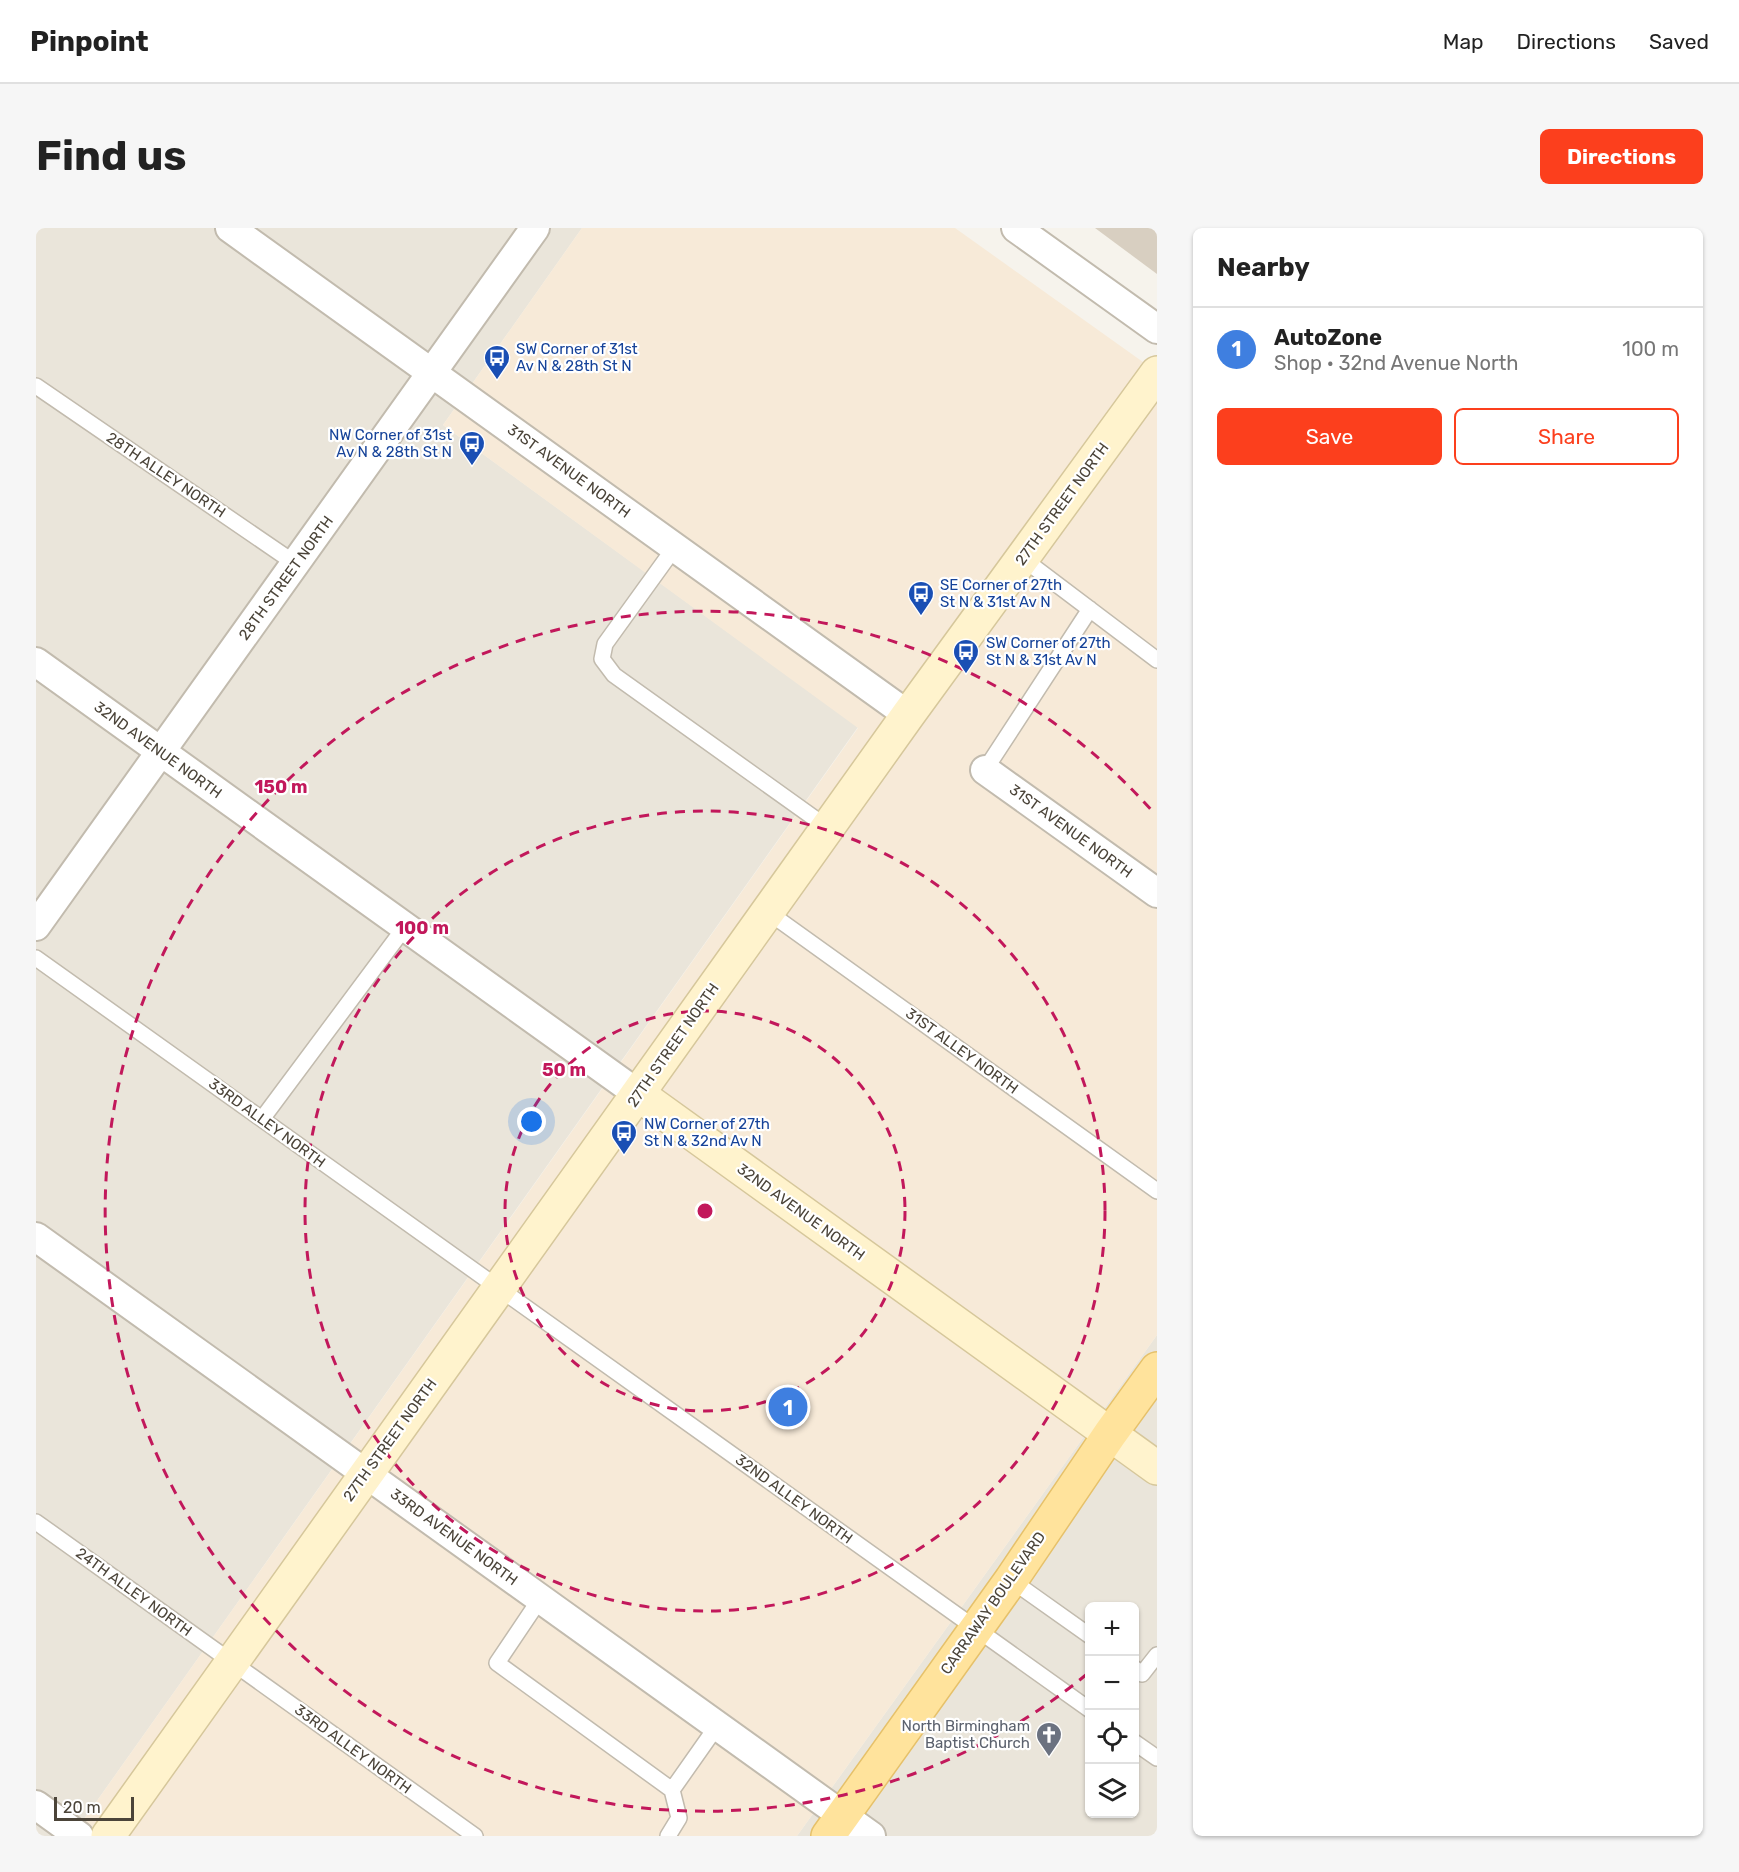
<!DOCTYPE html>
<meta charset="utf-8">
<style>
:root{--surface:#fff;--page:#f6f6f6;--text:#222;--muted:#767676;--line:#e0e0e0;--accent:#fc3f1d}
body{margin:0;font-family:Rubik,sans-serif;background:var(--page);color:var(--text)}
.controls{position:absolute;right:18px;bottom:18px;display:grid;overflow:hidden;border-radius:9px;box-shadow:0 2px 4px #0004}
.controls button{width:54px;height:54px;display:grid;place-items:center;padding:0;border:0;border-bottom:2px solid var(--line);background:var(--surface);color:var(--text);font:30px sans-serif}
.scale{position:absolute;left:18px;bottom:15px;width:80px;box-sizing:border-box;padding-left:6px;border:3px solid #4b4439;border-top:0;font-size:16px;line-height:21px;white-space:nowrap;color:#4b4439;-webkit-text-stroke:4px #fff;paint-order:stroke}
.you{position:absolute;left:496px;top:894px;width:21px;height:21px;margin:-15px;border:4px solid #fff;border-radius:50%;background:#1a73e8;box-shadow:0 0 0 9px #1a73e833}
.badge{display:grid;place-items:center;width:39px;height:39px;border-radius:50%;background:var(--accent);color:#fff;font-size:20px;font-weight:700}
.pin{position:absolute;translate:-50% -50%;border:3px solid #fff;box-shadow:0 2px 6px #0006}
.list{margin:0;padding:0;list-style:none}
h2{display:flex;justify-content:space-between;align-items:center;height:78px;margin:0;padding:0 24px;font-size:26px}
h2 small{font-size:20px;font-weight:400;color:var(--muted)}
.list li{display:grid;grid-template-columns:39px 1fr auto;gap:18px;align-items:center;box-sizing:border-box;height:84px;padding:0 24px;border-top:2px solid var(--line)}
.list b{display:block;font-size:22px;white-space:nowrap}
.list p{margin:0;font-size:20px;white-space:nowrap;color:var(--muted)}
.list em{font-size:20px;font-style:normal;color:var(--muted)}
.actions{display:flex;gap:12px;padding:18px 24px}
.actions a{flex:1;padding:14px 0;border:2px solid var(--accent);border-radius:9px;text-align:center;font-size:21px;color:var(--accent)}
.actions .main{background:var(--accent);color:#fff}
.icon{flex:none;width:33px;height:33px;fill:none;stroke:currentColor;stroke-width:2;stroke-linecap:round;stroke-linejoin:round}
.map{position:relative;flex:none;width:1121px;height:1608px;overflow:hidden;border-radius:9px}
header{display:flex;align-items:center;gap:36px;box-sizing:border-box;height:84px;padding:0 30px;background:var(--surface);border-bottom:2px solid var(--line)}
header strong{font-size:28px}
nav{display:flex;gap:33px;margin-inline-start:auto;font-size:21px}
.intro{display:flex;align-items:center;justify-content:space-between;box-sizing:border-box;height:144px;padding:0 36px}
h1{margin:0;font-size:42px}
.button{padding:15px 27px;border-radius:9px;background:var(--accent);color:#fff;font-size:21px;font-weight:700}
main{display:flex;gap:36px;padding:0 36px}
aside{flex:1;background:var(--surface);border-radius:9px;box-shadow:0 2px 4px #0004}
.map>svg:first-child{display:block}
.residential{fill:#eae5da;fill-rule:evenodd}
.commercial{fill:#f7ead8}
.building{fill:#d8cfc1}
.lines{fill:none;stroke-linecap:round;stroke-linejoin:round}
.lane-casing{stroke:#c2bbae;stroke-width:18}
.street-casing{stroke:#c2bbae;stroke-width:32}
.secondary-casing{stroke:#d6c79b;stroke-width:36}
.primary-casing{stroke:#e6c16a;stroke-width:36}
.lane{stroke:#fff;stroke-width:15}
.street{stroke:#fff;stroke-width:28}
.secondary{stroke:#fff3cd;stroke-width:33}
.primary{stroke:#ffe39c;stroke-width:33}
.ring{fill:none;stroke:#c2185b;stroke-width:3;stroke-dasharray:10 8}
.labels{text-anchor:middle;stroke-width:4.5;stroke-linejoin:round;paint-order:stroke}
.transit-label{font-size:15px;fill:#164399;stroke:#fff;text-anchor:start}
.street-label{font-size:15px;fill:#4b4439;stroke:#fff}
.worship-label{font-size:15px;fill:#5b616d;stroke:#fff;text-anchor:end}
.centre{fill:#c2185b;stroke:#fff;stroke-width:3}
.ring-label{font-size:18px;text-anchor:middle;font-weight:bold;fill:#c2185b;stroke:#fff;stroke-width:4.5;stroke-linejoin:round;paint-order:stroke}
</style>
<header>
<strong>Pinpoint</strong>
<nav><a>Map</a><a>Directions</a><a>Saved</a></nav>
</header>
<div class="intro"><h1>Find us</h1><a class="button">Directions</a></div>
<main>
<div class="map">
<svg width="1121" height="1608" viewBox="0 0 1121 1608">
<rect width="100%" height="100%" fill="#f6f3ec"/>
<!-- residential -->
<path class="residential" d="M0 0H546L407 197 822 499 36 1608H0Z
M1121 1107V1608H761ZM1054 1378H1098V1586H1054Z"/>
<!-- commercial -->
<path class="commercial" d="M546 0H919L1121 144V1107L761 1608H36L822 500 407 197Z"/>
<!-- building -->
<path class="building" d="M1059 0H1121V46Z"/>
<g class="lines">
<defs>
<path id="lane" d="M0 158 260 336
M639 319 569 416 566 431 578 447 792 600
M986 330 1121 432
M949 542 1054 381
M732 684 1121 963
M0 730 1054 1482
M226 891 369 699
M0 1294 439 1608
M975 1352 1054 1408
M504 1371 461 1435 636 1562 681 1498
M1098 1440 1106 1446 1121 1427
M1098 1514 1121 1530
M632 1608 643 1590 636 1562"/>
<path id="street" d="M194 0 872 487
M980 0 1121 101
M0 434 602 866
M949 542 1121 665
M0 698 499 0
M0 1009 835 1608
M0 1577 43 1608"/>
<path id="secondary" d="M602 866 1121 1240
M72 1608 872 487 1121 145"/>
<path id="primary" d="M792 1608 975 1352 1074 1206 1121 1141"/>
</defs>
<!-- lane casing -->
<use href="#lane" class="lane-casing"/>
<!-- street casing -->
<use href="#street" class="street-casing"/>
<!-- secondary casing -->
<use href="#secondary" class="secondary-casing"/>
<!-- primary casing -->
<use href="#primary" class="primary-casing"/>
<!-- lane -->
<use href="#lane" class="lane"/>
<!-- street -->
<use href="#street" class="street"/>
<!-- secondary -->
<use href="#secondary" class="secondary"/>
<!-- primary -->
<use href="#primary" class="primary"/>
</g>
<!-- distance rings -->
<g class="ring">
<circle cx="669" cy="983" r="200"/>
<circle cx="669" cy="983" r="400"/>
<path d="M1051 1446A600 600 0 1 1 1118 585"/>
</g>
<!-- icons -->
<defs>
<symbol id="bus-pin" viewBox="-11 -11 22 30"><path d="M0 17L-7.5 6A9.5 9.5 0 1 1 7.5 6Z" fill="#1a4fb4" stroke="#fff"/><path d="M-5-6H5V4H4V6H2V4H-2V6H-4V4H-5ZM-3.5-4V0h7V-4ZM-3.5 1.2v1.5H-2V1.2ZM2 1.2v1.5H3.5V1.2Z" fill="#fff"/></symbol>
<symbol id="church-pin" viewBox="-11 -11 22 30"><path d="M0 17L-7.5 6A9.5 9.5 0 1 1 7.5 6Z" fill="#6b7280" stroke="#fff"/><path d="M-1.2-6h2.4v3.5h3.3v2.4h-3.3V6h-2.4V-.1h-3.3v-2.4h3.3Z" fill="#fff"/></symbol>
</defs>
<g fill-rule="evenodd">
<use href="#bus-pin" x="446" y="115" width="30" height="40"/>
<use href="#bus-pin" x="421" y="201" width="30" height="40"/>
<use href="#bus-pin" x="870" y="351" width="30" height="40"/>
<use href="#bus-pin" x="915" y="409" width="30" height="40"/>
<use href="#bus-pin" x="573" y="890" width="30" height="40"/>
<use href="#church-pin" x="998" y="1492" width="30" height="40"/>
</g>
<g class="labels">
<!-- transit labels -->
<g class="transit-label">
<text x="480" y="126">SW Corner of 31st<tspan x="480" dy="17">Av N &amp; 28th St N</tspan></text>
<text x="416" y="212" text-anchor="end">NW Corner of 31st<tspan x="416" dy="17">Av N &amp; 28th St N</tspan></text>
<text x="904" y="362">SE Corner of 27th<tspan x="904" dy="17">St N &amp; 31st Av N</tspan></text>
<text x="950" y="420">SW Corner of 27th<tspan x="950" dy="17">St N &amp; 31st Av N</tspan></text>
<text x="608" y="901">NW Corner of 27th<tspan x="608" dy="17">St N &amp; 32nd Av N</tspan></text>
</g>
<!-- street labels -->
<g class="street-label">
<text transform="translate(533 243) rotate(36)" y="5">31ST AVENUE NORTH</text>
<text transform="translate(130 247) rotate(34)" y="5">28TH ALLEY NORTH</text>
<text transform="translate(1026 276) rotate(-54)" y="5">27TH STREET NORTH</text>
<text transform="translate(250 350) rotate(-54)" y="5">28TH STREET NORTH</text>
<text transform="translate(122 522) rotate(36)" y="5">32ND AVENUE NORTH</text>
<text transform="translate(1035 603) rotate(36)" y="5">31ST AVENUE NORTH</text>
<text transform="translate(637 817) rotate(-55)" y="5">27TH STREET NORTH</text>
<text transform="translate(926 823) rotate(36)" y="5">31ST ALLEY NORTH</text>
<text transform="translate(231 895) rotate(36)" y="5">33RD ALLEY NORTH</text>
<text transform="translate(765 984) rotate(36)" y="5">32ND AVENUE NORTH</text>
<text transform="translate(354 1212) rotate(-54)" y="5">27TH STREET NORTH</text>
<text transform="translate(758 1271) rotate(36)" y="5">32ND ALLEY NORTH</text>
<text transform="translate(418 1309) rotate(36)" y="5">33RD AVENUE NORTH</text>
<text transform="translate(98 1364) rotate(36)" y="5">24TH ALLEY NORTH</text>
<text transform="translate(957 1375) rotate(-55)" y="5">CARRAWAY BOULEVARD</text>
<text transform="translate(317 1521) rotate(36)" y="5">33RD ALLEY NORTH</text>
</g>
<!-- worship labels -->
<g class="worship-label">
<text x="994" y="1503">North Birmingham<tspan x="994" dy="17">Baptist Church</tspan></text>
</g>
</g>
<circle cx="669" cy="983" r="9" class="centre"/>
<g class="ring-label">
<text x="245" y="565">150 m</text>
<text x="386" y="706">100 m</text>
<text x="528" y="848">50 m</text>
</g>
</svg>
<div class="controls">
<button>+</button>
<button>−</button>
<button><svg class="icon" aria-label="locate" viewBox="0 0 24 24"><circle cx="12" cy="12" r="6"/><path d="M12 2v4M12 18v4M2 12h4M18 12h4"/></svg></button>
<button><svg class="icon" aria-label="layers" viewBox="0 0 24 24"><path d="M12 4l9 5-9 5-9-5zM3 14l9 5 9-5"/></svg></button>
</div>
<div class="scale">20 m</div>
<div class="you"></div>
<div class="pin badge" style="left:752px;top:1179px;background:#3f7fe0">1</div>
</div>
<aside>
<h2>Nearby<small></small></h2>
<ul class="list">
<li><span class="badge" style="background:#3f7fe0">1</span><div><b>AutoZone</b><p>Shop · 32nd Avenue North</p></div><em>100 m</em></li>
</ul>
<div class="actions"><a class="main">Save</a><a>Share</a></div>
</aside>
</main>
